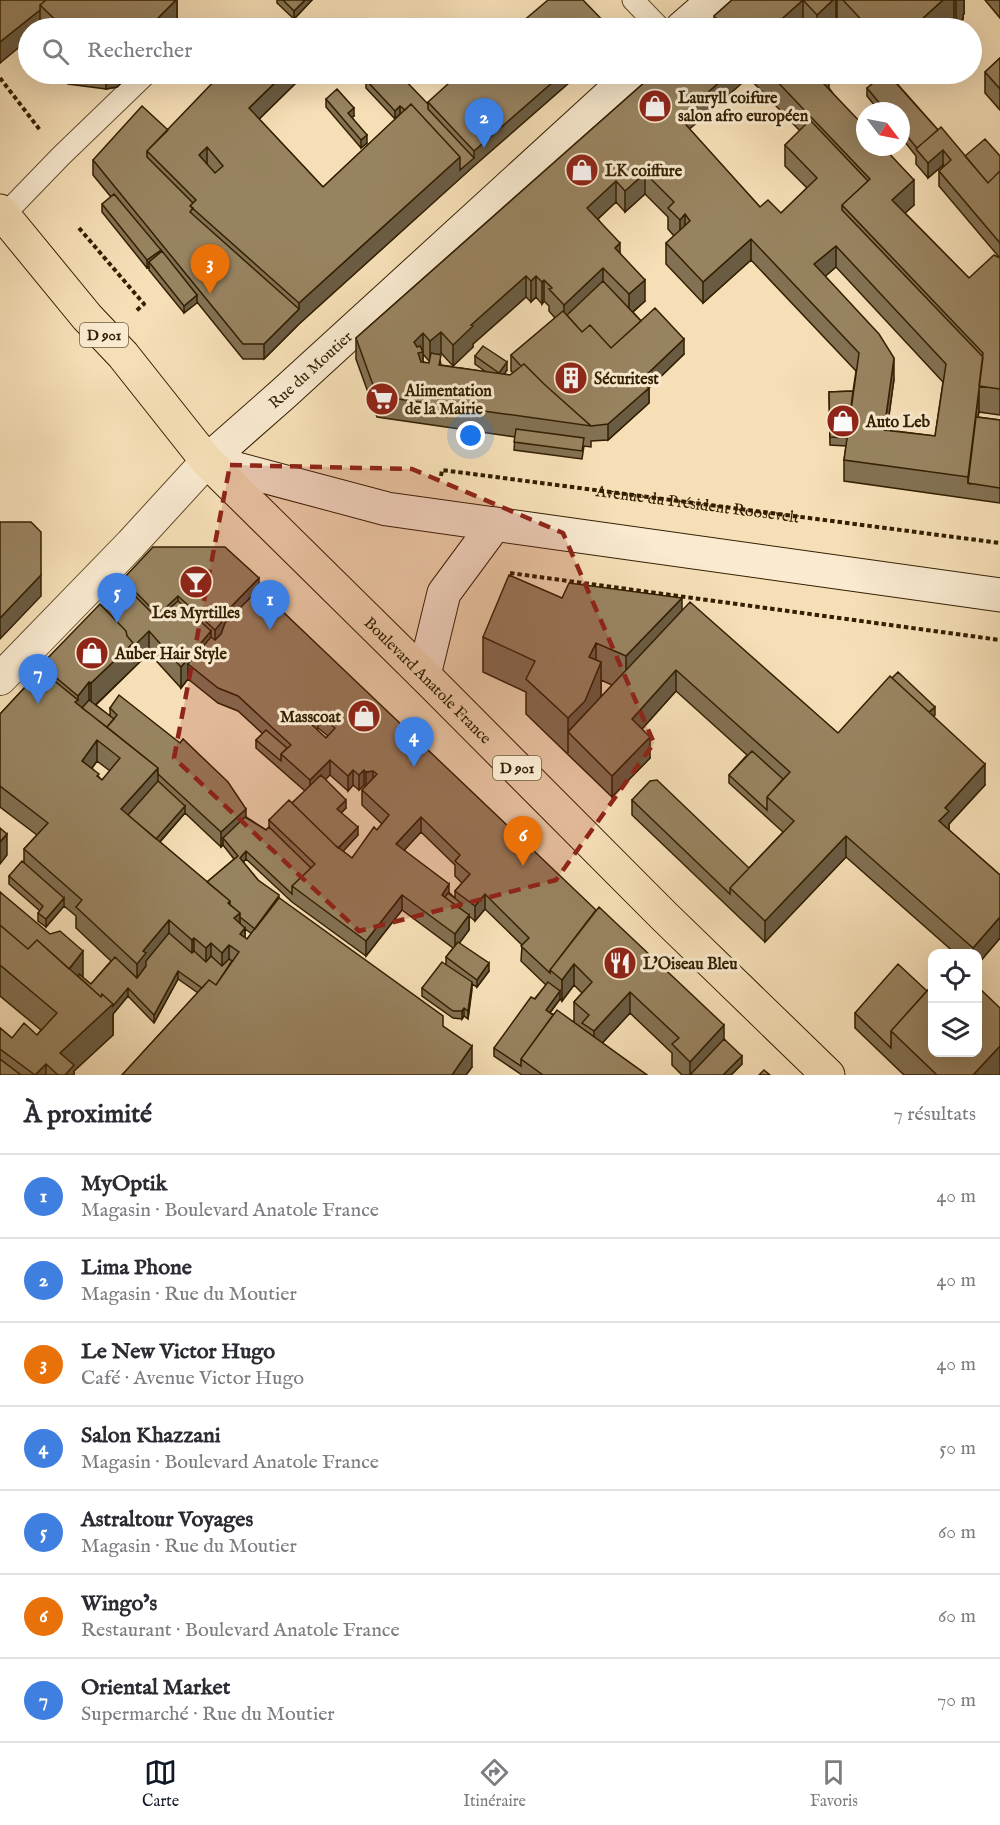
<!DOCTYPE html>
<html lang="fr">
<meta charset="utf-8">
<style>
:root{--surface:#fff;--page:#f7f7f7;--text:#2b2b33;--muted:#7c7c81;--line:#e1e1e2;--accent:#111827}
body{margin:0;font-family:"IM FELL English",serif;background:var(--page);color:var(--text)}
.controls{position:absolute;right:18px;bottom:18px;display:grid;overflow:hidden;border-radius:12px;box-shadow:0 6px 24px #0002}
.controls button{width:54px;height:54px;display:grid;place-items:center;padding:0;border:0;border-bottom:2px solid var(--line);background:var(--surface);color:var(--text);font:30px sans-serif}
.compass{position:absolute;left:856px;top:102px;width:54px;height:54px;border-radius:50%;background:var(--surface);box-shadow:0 6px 24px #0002;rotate:122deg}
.you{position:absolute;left:471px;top:436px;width:21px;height:21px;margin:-15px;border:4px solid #fff;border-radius:50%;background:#1a73e8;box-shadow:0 0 0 9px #1a73e833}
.badge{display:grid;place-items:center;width:39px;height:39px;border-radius:50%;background:var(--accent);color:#fff;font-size:20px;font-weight:700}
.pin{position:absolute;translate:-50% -50px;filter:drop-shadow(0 2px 3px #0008)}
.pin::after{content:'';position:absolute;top:32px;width:21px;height:18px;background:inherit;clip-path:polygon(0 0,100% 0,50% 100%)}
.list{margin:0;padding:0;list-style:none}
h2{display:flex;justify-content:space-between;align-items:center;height:78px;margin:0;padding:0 24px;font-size:26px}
h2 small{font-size:20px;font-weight:400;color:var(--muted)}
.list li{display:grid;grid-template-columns:39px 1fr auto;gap:18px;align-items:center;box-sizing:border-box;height:84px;padding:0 24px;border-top:2px solid var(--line)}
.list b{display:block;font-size:22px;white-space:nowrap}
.list p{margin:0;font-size:20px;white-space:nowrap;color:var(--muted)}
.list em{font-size:20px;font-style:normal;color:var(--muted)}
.icon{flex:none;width:33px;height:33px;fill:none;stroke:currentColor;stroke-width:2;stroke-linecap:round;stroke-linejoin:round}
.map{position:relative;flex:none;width:1000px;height:1075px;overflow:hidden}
.search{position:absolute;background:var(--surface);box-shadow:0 6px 24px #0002;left:18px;right:18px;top:18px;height:66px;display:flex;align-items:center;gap:15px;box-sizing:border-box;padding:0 21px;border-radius:33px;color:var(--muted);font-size:22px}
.sheet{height:666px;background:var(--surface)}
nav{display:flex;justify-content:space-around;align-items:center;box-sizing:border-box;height:84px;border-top:2px solid var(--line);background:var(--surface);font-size:16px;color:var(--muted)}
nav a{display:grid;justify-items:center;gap:3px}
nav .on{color:var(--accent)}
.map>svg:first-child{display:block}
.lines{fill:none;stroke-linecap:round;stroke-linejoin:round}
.service-casing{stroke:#644f2e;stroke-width:23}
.pedestrian-casing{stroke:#644f2e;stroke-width:34}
.secondary-casing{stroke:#331f01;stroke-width:35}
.primary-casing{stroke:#331f01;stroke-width:35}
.path{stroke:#331f01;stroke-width:4;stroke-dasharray:4.5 3;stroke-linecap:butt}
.service{stroke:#f9ead0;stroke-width:21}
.pedestrian{stroke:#f9ead0;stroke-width:32}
.secondary{stroke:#f9ead0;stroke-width:33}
.primary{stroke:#f6dfb7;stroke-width:33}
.wall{fill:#837153;stroke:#331f01;stroke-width:1.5;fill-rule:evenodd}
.shaded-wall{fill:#6a5c43;stroke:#331f01;stroke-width:1.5}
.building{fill:#988360;stroke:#331f01;stroke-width:1.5;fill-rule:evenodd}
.marked{fill:#8f2418;fill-opacity:0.2;stroke:#8f2418;stroke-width:4.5;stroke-dasharray:12 8;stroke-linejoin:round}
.labels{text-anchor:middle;stroke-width:6;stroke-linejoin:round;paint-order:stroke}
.shield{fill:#f9ead0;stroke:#6e5c3f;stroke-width:1.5}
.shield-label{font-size:15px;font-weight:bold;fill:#331f01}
.poi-label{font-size:16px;font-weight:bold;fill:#331f01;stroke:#f9ead0;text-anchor:start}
.street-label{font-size:16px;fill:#331f01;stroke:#f9ead0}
</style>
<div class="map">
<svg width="1000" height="1075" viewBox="0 0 1000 1075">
<rect width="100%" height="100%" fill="#f6dfb7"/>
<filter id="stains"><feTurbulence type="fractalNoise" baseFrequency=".00333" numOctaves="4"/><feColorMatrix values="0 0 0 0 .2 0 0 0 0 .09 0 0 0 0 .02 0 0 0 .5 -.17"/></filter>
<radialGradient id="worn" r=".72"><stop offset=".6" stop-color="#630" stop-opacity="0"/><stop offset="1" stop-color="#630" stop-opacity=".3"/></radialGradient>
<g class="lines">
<defs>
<path id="service" d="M633 0 660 28
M4 215 61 156 146 74"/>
<path id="pedestrian" d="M0 679 131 544 207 461"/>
<g id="secondary">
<path d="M682 28 714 0"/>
<path d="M207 461 387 509 1000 595"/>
<path id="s2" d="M207 461 283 394 633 74"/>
<path d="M424 675 444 593 495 524"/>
</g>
<g id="primary">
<path id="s3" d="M0 211 87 317 123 355 207 461 424 675 664 916 828 1075"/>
</g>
</defs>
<!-- service casing -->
<use href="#service" class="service-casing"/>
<!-- pedestrian casing -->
<use href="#pedestrian" class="pedestrian-casing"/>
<!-- secondary casing -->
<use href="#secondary" class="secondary-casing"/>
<!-- primary casing -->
<use href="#primary" class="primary-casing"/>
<!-- path -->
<g class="path">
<path d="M0 78 40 130"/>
<path d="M79 228 144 304 136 311"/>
<path id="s1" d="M441 476 442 470 1000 543"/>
<path d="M510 573 1000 640"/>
</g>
<!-- service -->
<use href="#service" class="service"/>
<!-- pedestrian -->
<use href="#pedestrian" class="pedestrian"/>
<!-- secondary -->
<use href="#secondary" class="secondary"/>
<!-- primary -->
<use href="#primary" class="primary"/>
</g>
<!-- wall -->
<path class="wall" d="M0 0H177V24L173 28H28L0 63Z
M277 0H312L294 19 277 3Z
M732 0H836V23L830 28H805L803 26 799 28H705L714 20V16Z
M837 0H964V14L963 15V19L956 24 954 22 947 28H831L837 23Z
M985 0H1000V18Z
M1000 58V110L985 93V72Z
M68 74H130L117 87 106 89 68 84Z
M300 74V79L259 119 323 187 401 114 395 119 366 88V80L428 104V102L579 74 460 178 299 324 264 359H243L197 302 184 313 149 270V267L147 268 102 212V204L111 197 93 175V160L168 130Z
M654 74H822L829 88 914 205 905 213 969 278 999 257 939 186V171L944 166 943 165 928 178 916 164V156L901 137V111H879L867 96V88L883 75 881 74H897L892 78 938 130 965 156H1000V415L979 412V410L978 417 1000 420V503L844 481V460L846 446 830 445 829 392 853 391 856 371 751 260 703 303 666 264V243L674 236 668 229V217L645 194 625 212 616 202 598 219 620 253 645 301 633 312 641 321 684 354 649 388V403L608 440 591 441V447L584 446 582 459 514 450 515 437 377 417 356 359V338ZM748 77 800 131 785 145V166L807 188 781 213 760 207 689 129ZM836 267 943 382 935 436 887 430 894 379 825 276ZM526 297 531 302 536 297 542 304 544 301 549 306V311L555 318 511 355V371L513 373 510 375 504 374 507 370 475 356V364L486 372 441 365 439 354 441 353 453 366 473 347V344ZM423 354 429 361V363L423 362Z
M326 99 354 116 352 117 367 143 361 148 326 107Z
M123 579 259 589 724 1039 742 1064 731 1075H682L672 1065V1053L630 1013 602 1043 647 1075H522L494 1056V1048L546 985 521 961 522 945 485 909 475 921 469 916V930L459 943 489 971 477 987 472 984 468 1019 464 1016 462 1019 453 1018 422 996V988L446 964V957L453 948 402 910 366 956 292 902 246 859 243 862 258 880 279 898 443 1026 472 1067 466 1075H122L198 993 178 979 154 1023 128 996 113 1014V1035L74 1071V1075H0V1028L12 1038 37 1035 41 1030 0 996V892L83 978 91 984 111 961 76 928V916L64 906 46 927 38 921V913L40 911 9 884V876L24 863V849L37 835 0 807V714L41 670V665L102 606 123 584ZM149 653 181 688 188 679 218 703 238 711 263 734 256 740V748L305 791 292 803 269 820V827L266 830 246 817 180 743 110 708V716L96 705ZM318 728 328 736 326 738 317 730ZM97 761 110 771 102 780 99 777 92 768ZM330 775 348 791 353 785 359 790 364 785 366 787 362 790V805L382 824 352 858 343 851 358 835 341 813 346 808 325 779ZM185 813 221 847 223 845 234 859 207 882 160 842ZM421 832 455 865V876L462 883 455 891V898L404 850ZM245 929 252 934 247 939 245 938ZM574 985 582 993 574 1002V1022L550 1013 560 999 562 1001Z
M562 598 682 611 838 733 935 715 933 716 985 785 949 824V830L1000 875V938L978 964V954H956L846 857 765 942 632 815V800L749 868 783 832 729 783V775L747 755 676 691 642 729 650 758 612 797 526 714V692L483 672V637ZM601 680 612 685 601 697Z
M927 991 1000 1075H904L855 1028V1013Z"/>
<!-- shaded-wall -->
<path class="shaded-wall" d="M176 0H177V24L173 28H148Z
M305 0H312L294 19V11Z
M803 0V26L799 28H776V24Z
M833 0H836V23L830 28H817V15Z
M943 0H954V22L947 28H912Z
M956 0H964V14L963 15V19L956 24Z
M40 10V28H28V40L0 63V42Z
M106 74H130L117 87 106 89Z
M284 74H300V79L249 129V108Z
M562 74H579L474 166 299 324 264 359V344L299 309V303L460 157 474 158V151Z
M729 74H748V78L679 138V117Z
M888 74H897L888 81Z
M829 80V106L824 84Z
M400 106V114L395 119V111Z
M354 108V116L348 121V113Z
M367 135V143L361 148V140Z
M207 147V168L199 155Z
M943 150V165L928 178V163Z
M645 173V194L625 212V191Z
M914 180V205L892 225V200Z
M616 181V202L587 229V208Z
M685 214V235L680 241V220Z
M751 239V260L703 303V282Z
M620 243V264L615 248Z
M836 246V267L814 286V264Z
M161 250V258L149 262V267L147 268V260Z
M603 268V289L564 318V305Z
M526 276V297L473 344V347L453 366V345L471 325Z
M536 276V297L531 302V281Z
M544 280V301L542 304V282Z
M645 280V301L629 315V294Z
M197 295V303L184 313V306Z
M441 332V353L430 362V341Z
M423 333V373L414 342Z
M684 339V354L645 392 649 388V403L608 440V424L641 380Z
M894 358V379L884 451V430Z
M507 362V370L499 381V373Z
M979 389V410L970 484 968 483V477Z
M41 575V596L0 639V618Z
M259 578V604L215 656V630L225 613Z
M178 596V622L158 640V615Z
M682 598V633L626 691V656Z
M149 631V653L91 709V683L133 643Z
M211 631V652L188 664V679L181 688V667Z
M596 643V674L601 662V697L568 732V753V718L589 657Z
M676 670V691L632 740V719Z
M89 682V708L80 719 75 702 78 700V696Z
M935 707V715L922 727V719Z
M318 713V728L310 739V723Z
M650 737V758L612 797V776Z
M97 740V761L82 782V761Z
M330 760V775L310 795V780Z
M985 764V785L949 824V832L939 821 945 808Z
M158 768V789L125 826 121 809Z
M353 770V785L348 791V776Z
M364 770V785L359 790V775Z
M373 771V786L366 787V772Z
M346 800V808L337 817V809Z
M185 806V813L149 854V846Z
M246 809V824L223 838V845L221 847V832Z
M421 817V832L396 859V844Z
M358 827V835L335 860V852Z
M7 834V855L0 864V842Z
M846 836V857L765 942V921Z
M246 851V859L240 866V858Z
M449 884V900L442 895Z
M485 894V909L475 921V906Z
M402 895V910L366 956V941Z
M64 898V906L46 927V919Z
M240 913V934L234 918Z
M469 915V930L455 949V934Z
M1000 917V938L978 964V954H973V948Z
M169 920V941L137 986V964L143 951Z
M245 928V949L240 934Z
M194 938V959L192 961V940Z
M211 943V964L206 970V948Z
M229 945V966L222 974V953Z
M83 951V977L70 993 67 972Z
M489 963V971L477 987V980Z
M574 964V985L562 1001V980Z
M178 971V979L154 1023V1015Z
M472 982V990L468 1019V1011Z
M128 988V996L113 1014V1035L74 1071V1075H60V1053Z
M560 991V999L546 1018V1010Z
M630 992V1013L594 1052V1031Z
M464 1008V1016L462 1019V1011Z
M724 1025V1047L690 1075V1062Z
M472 1046V1067L466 1075H452Z
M1000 1046V1075H973Z
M742 1056V1064L731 1075H723Z
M46 1064V1075H35Z"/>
<!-- building -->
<path class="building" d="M0 0H46L40 5V10L0 42Z
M46 0H176L148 28H64L40 5Z
M283 0H305L294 11Z
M548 0H583L610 28H515Z
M732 0H803L776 24 780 28H726L714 16Z
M803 0H833L817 15Z
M843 0H943L912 28H869Z
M714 20 722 28H705Z
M840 20 848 28H831Z
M1000 58V89L985 72Z
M221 74H284L249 108 323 187 411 104 460 157 299 303 190 206 196 200 147 151ZM207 147 223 166 215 173 199 155Z
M373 74H399L428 104V109L474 158 460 170V157L411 104 405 110 400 106 395 111 366 80Z
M459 74H562L474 151 428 102Z
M654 74H729L679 117 760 207 768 200 781 213 817 178 785 145 810 120 868 181 842 205V210L983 357 968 477 844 460 859 353 751 239 703 282 666 243 690 221 685 214 680 220 668 208 674 202 645 173 625 191 616 181 587 208 620 243 615 248 645 280 629 294 603 268 564 305 549 289 552 288 544 280 542 282 536 276 531 281 526 276 471 325 473 326 453 345 441 332 430 341 423 333 414 342 417 347 420 346 423 352 418 353 421 362 429 363 431 353 441 355 439 365 510 375 524 364 544 384 591 426 377 396 356 338ZM836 246 946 364 935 436 884 430 894 358 879 334 814 264Z
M770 74H822L829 80 824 84 865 127V147H883L914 180 892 200 969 278 994 255 1000 258V389L979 386 983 353 842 205 870 179Z
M884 74H888L938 130 917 148 901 129V111H886L867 88Z
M337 89 354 108 348 113 367 135 361 140 326 99Z
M142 106 168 130 147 151V157L193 203 190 206 193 208 190 212 299 309 264 344H243L93 160Z
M941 127 988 183 1000 171V243L939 171 951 160 943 150 928 163 916 149Z
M985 139 1000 156V171L988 183 965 156Z
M114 194 161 250 147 260 102 204Z
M162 251 197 295 184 306 149 262Z
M603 281 641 321 611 348 590 325 582 332 567 315Z
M655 308 684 339 641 380 649 388 608 424 591 426 544 384 524 364 521 366 511 355 563 311 582 332 590 325 611 348Z
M483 346 507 362 499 373 475 356Z
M853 391 847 438 830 437 829 392Z
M976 417 1000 420V488L968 483Z
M516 429 584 438 582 451 514 442Z
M0 522H31L41 532V575L0 618Z
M153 547H225L259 578 225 613 221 623 215 630 178 596 158 615 123 579Z
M509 575 562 598 569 583 682 598 626 656 596 643 589 657 601 662 585 701 568 718 526 679 535 661 483 637Z
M123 584 158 619 178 601 211 631 181 667 149 631 133 647V643L127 636 126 631 102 606Z
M259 589 596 910 550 970V973L521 946 529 938 485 894 475 906 455 891 470 874 455 861 460 855 421 817 396 844 449 884 442 895 469 915 455 934 402 895 366 941 292 886 315 864 269 820 289 800 335 845 352 858 374 827 377 830 389 815 362 790 377 774 373 771 366 772 364 770 359 775 353 770 348 776 330 760 310 780 281 754 291 745 238 696 218 688 188 664 211 637 215 640 221 634 225 623ZM318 713 335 728 326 738 310 723Z
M690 602 838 733 890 676 985 764 945 808 949 811 939 821 1000 875V917L973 948 846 836 765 921 730 888 794 821 767 797 790 772 676 670 632 719 650 737 612 776 568 732Z
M100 604 126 631 127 636 133 643 91 683 89 682 78 696 41 665Z
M41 670 78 700 75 702 158 768 121 809 230 901 228 903 240 913 234 918 245 928 240 934 247 939 278 897 443 1016V1026L472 1046 452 1075H122L209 980 216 985 239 952 229 945 222 953 211 943 206 948 194 938 192 940 169 920 143 951 146 953 137 964 76 907 82 900 24 849 48 823 0 786V714ZM97 740 120 758 102 780 97 776 99 774 82 761Z
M898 672 935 707 929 712 892 678Z
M119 695 180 743 183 739 228 782 246 809 221 832 158 774V768L107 727 117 715 110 708Z
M89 700 114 719 107 727 82 708Z
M266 730 287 748 281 754V761L256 740Z
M752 751 783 779 767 797V810L729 775Z
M321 775 346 800 337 809 358 827 338 848 292 803Z
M657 780 749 868 730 888V894L632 800 650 781Z
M158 781 185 806 156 839 128 815Z
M245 817 266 830 269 827 311 868 292 886V894L246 851 240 858 258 880 279 895V898L255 929 240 917V913L230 905V901L207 882 238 856 223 838Z
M0 828 7 834 0 842Z
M22 861 64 898 46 919 38 913 43 906 9 876Z
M0 892 50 934 60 931 83 951 69 969 37 940 28 949 0 925Z
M448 893 462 904 459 908 445 897Z
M599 907 724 1025 690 1062 672 1044 679 1038 630 992 594 1031 582 1023 589 1015 574 1002 592 982 574 964 562 980 550 970Z
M0 925 28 949 37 940 101 997 102 994 113 1004 60 1053 74 1065 65 1075H58L46 1064 35 1075 0 1049V1028L12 1038 24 1023 37 1035 57 1013 0 965Z
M169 933 192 953 194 951 206 962 211 956 222 966 229 959 232 961 216 985 209 980 202 988 178 971 154 1015 128 988 113 1006V1004L102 994 101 997 78 976 79 974 91 984 115 957 137 978 146 966V961Z
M458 942 489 963 477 980 446 957Z
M442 962 472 982 468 1011 464 1008 462 1011H453L422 988Z
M898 964 927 991 891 1031V1048L855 1013Z
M548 982 560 991 546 1010 553 1015 521 1059V1066L494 1048 531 997 535 999Z
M933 984V1053H978V987L1000 1008V1046L973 1075H937L891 1031Z
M557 1010 647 1075H543L521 1059Z
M724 1039 742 1056 723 1075H690Z
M0 1059 21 1075H0Z
M764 1070 770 1075H759Z"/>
<!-- marked area -->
<path class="marked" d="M230 465 412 469 563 533 654 743 556 880 359 931 174 758Z"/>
<!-- icons -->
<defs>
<symbol id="shop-disc" viewBox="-11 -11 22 22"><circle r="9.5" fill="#8f2418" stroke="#f9ead0"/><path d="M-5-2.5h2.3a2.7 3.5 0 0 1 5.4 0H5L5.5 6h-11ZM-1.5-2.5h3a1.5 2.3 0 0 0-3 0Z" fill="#fff"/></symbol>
<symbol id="building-disc" viewBox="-11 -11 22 22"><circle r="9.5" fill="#8f2418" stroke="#f9ead0"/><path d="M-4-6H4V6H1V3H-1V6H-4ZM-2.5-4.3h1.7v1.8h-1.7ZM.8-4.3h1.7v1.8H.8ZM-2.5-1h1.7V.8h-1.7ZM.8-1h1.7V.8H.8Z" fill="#fff"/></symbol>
<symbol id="supermarket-disc" viewBox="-11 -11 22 22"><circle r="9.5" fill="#8f2418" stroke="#f9ead0"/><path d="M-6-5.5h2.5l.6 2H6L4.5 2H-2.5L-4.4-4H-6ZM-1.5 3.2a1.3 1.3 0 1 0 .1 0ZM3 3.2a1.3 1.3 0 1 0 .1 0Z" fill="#fff"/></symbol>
<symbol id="bar-disc" viewBox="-11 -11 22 22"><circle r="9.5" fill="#8f2418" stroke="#f9ead0"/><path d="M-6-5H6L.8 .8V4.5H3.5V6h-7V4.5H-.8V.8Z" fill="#fff"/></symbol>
<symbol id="restaurant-disc" viewBox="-11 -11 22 22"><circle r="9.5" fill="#8f2418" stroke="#f9ead0"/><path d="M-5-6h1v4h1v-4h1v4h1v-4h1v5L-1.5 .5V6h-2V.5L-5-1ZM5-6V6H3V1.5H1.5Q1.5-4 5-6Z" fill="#fff"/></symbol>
</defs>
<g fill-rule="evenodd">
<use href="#shop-disc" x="636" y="87" width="38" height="38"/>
<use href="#shop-disc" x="563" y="151" width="38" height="38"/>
<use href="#building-disc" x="552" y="359" width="38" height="38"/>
<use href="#supermarket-disc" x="363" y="380" width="38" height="38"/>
<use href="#shop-disc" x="824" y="402" width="38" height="38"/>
<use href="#bar-disc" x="177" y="563" width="38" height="38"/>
<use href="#shop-disc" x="73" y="634" width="38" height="38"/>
<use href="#shop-disc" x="345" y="697" width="38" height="38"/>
<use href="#restaurant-disc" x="601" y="944" width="38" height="38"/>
</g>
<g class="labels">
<!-- shield labels -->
<g class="shield">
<rect x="80" y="323" width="48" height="24" rx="4.5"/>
<rect x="493" y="756" width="48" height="24" rx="4.5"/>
</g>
<g class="shield-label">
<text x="104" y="340">D 901</text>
<text x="517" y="773">D 901</text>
</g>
<!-- poi labels -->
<g class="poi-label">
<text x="678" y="103">Lauryll coifure<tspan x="678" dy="18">salon afro européen</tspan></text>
<text x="605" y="176">LK coiffure</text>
<text x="594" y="384">Sécuritest</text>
<text x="405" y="396">Alimentation<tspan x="405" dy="18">de la Mairie</tspan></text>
<text x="866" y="427">Auto Leb</text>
<text x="196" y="618" text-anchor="middle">Les Myrtilles</text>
<text x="115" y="659">Auber Hair Style</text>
<text x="341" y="722" text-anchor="end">Masscoat</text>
<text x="643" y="969">L'Oiseau Bleu</text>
</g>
<!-- street labels -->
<g class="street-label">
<text dy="6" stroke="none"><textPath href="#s2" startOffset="138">Rue du Moutier</textPath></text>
<text dy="6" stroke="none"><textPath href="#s1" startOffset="264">Avenue du Président Roosevelt</textPath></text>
<text dy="6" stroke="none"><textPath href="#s3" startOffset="636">Boulevard Anatole France</textPath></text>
</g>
</g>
<rect width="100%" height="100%" filter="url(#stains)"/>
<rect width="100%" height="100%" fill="url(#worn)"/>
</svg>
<div class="controls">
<button><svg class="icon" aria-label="locate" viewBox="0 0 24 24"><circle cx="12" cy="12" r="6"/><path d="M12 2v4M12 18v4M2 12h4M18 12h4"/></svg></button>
<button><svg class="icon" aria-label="layers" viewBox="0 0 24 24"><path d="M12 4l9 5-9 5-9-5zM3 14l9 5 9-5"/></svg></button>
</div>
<svg class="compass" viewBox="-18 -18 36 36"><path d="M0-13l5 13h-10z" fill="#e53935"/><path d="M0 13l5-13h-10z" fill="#7c7c81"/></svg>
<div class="you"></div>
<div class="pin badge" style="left:270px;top:630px;background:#3f7fe0">1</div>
<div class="pin badge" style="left:484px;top:148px;background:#3f7fe0">2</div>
<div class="pin badge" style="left:210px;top:294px;background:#e8710a">3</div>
<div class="pin badge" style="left:414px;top:767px;background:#3f7fe0">4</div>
<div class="pin badge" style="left:117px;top:623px;background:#3f7fe0">5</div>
<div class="pin badge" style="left:523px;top:866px;background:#e8710a">6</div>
<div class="pin badge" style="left:38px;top:704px;background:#3f7fe0">7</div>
<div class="search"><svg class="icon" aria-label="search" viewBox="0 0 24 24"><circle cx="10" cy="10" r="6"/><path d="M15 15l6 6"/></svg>Rechercher</div>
</div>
<section class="sheet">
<h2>À proximité<small>7 résultats</small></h2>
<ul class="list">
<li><span class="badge" style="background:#3f7fe0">1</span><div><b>MyOptik</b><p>Magasin · Boulevard Anatole France</p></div><em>40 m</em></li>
<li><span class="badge" style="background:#3f7fe0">2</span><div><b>Lima Phone</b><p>Magasin · Rue du Moutier</p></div><em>40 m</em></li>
<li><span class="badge" style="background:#e8710a">3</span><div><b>Le New Victor Hugo</b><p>Café · Avenue Victor Hugo</p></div><em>40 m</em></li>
<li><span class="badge" style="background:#3f7fe0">4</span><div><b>Salon Khazzani</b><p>Magasin · Boulevard Anatole France</p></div><em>50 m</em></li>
<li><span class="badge" style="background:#3f7fe0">5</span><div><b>Astraltour Voyages</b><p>Magasin · Rue du Moutier</p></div><em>60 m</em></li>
<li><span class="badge" style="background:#e8710a">6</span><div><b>Wingo’s</b><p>Restaurant · Boulevard Anatole France</p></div><em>60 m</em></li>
<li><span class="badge" style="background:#3f7fe0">7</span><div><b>Oriental Market</b><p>Supermarché · Rue du Moutier</p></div><em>70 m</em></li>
</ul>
</section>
<nav>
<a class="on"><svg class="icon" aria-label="map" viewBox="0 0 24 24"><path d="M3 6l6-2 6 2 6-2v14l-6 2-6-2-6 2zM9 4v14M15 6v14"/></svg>Carte</a>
<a><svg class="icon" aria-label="directions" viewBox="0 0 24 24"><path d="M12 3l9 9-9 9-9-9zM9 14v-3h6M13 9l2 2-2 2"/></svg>Itinéraire</a>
<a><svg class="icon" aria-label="saved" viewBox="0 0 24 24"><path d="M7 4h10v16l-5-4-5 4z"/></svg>Favoris</a>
</nav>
